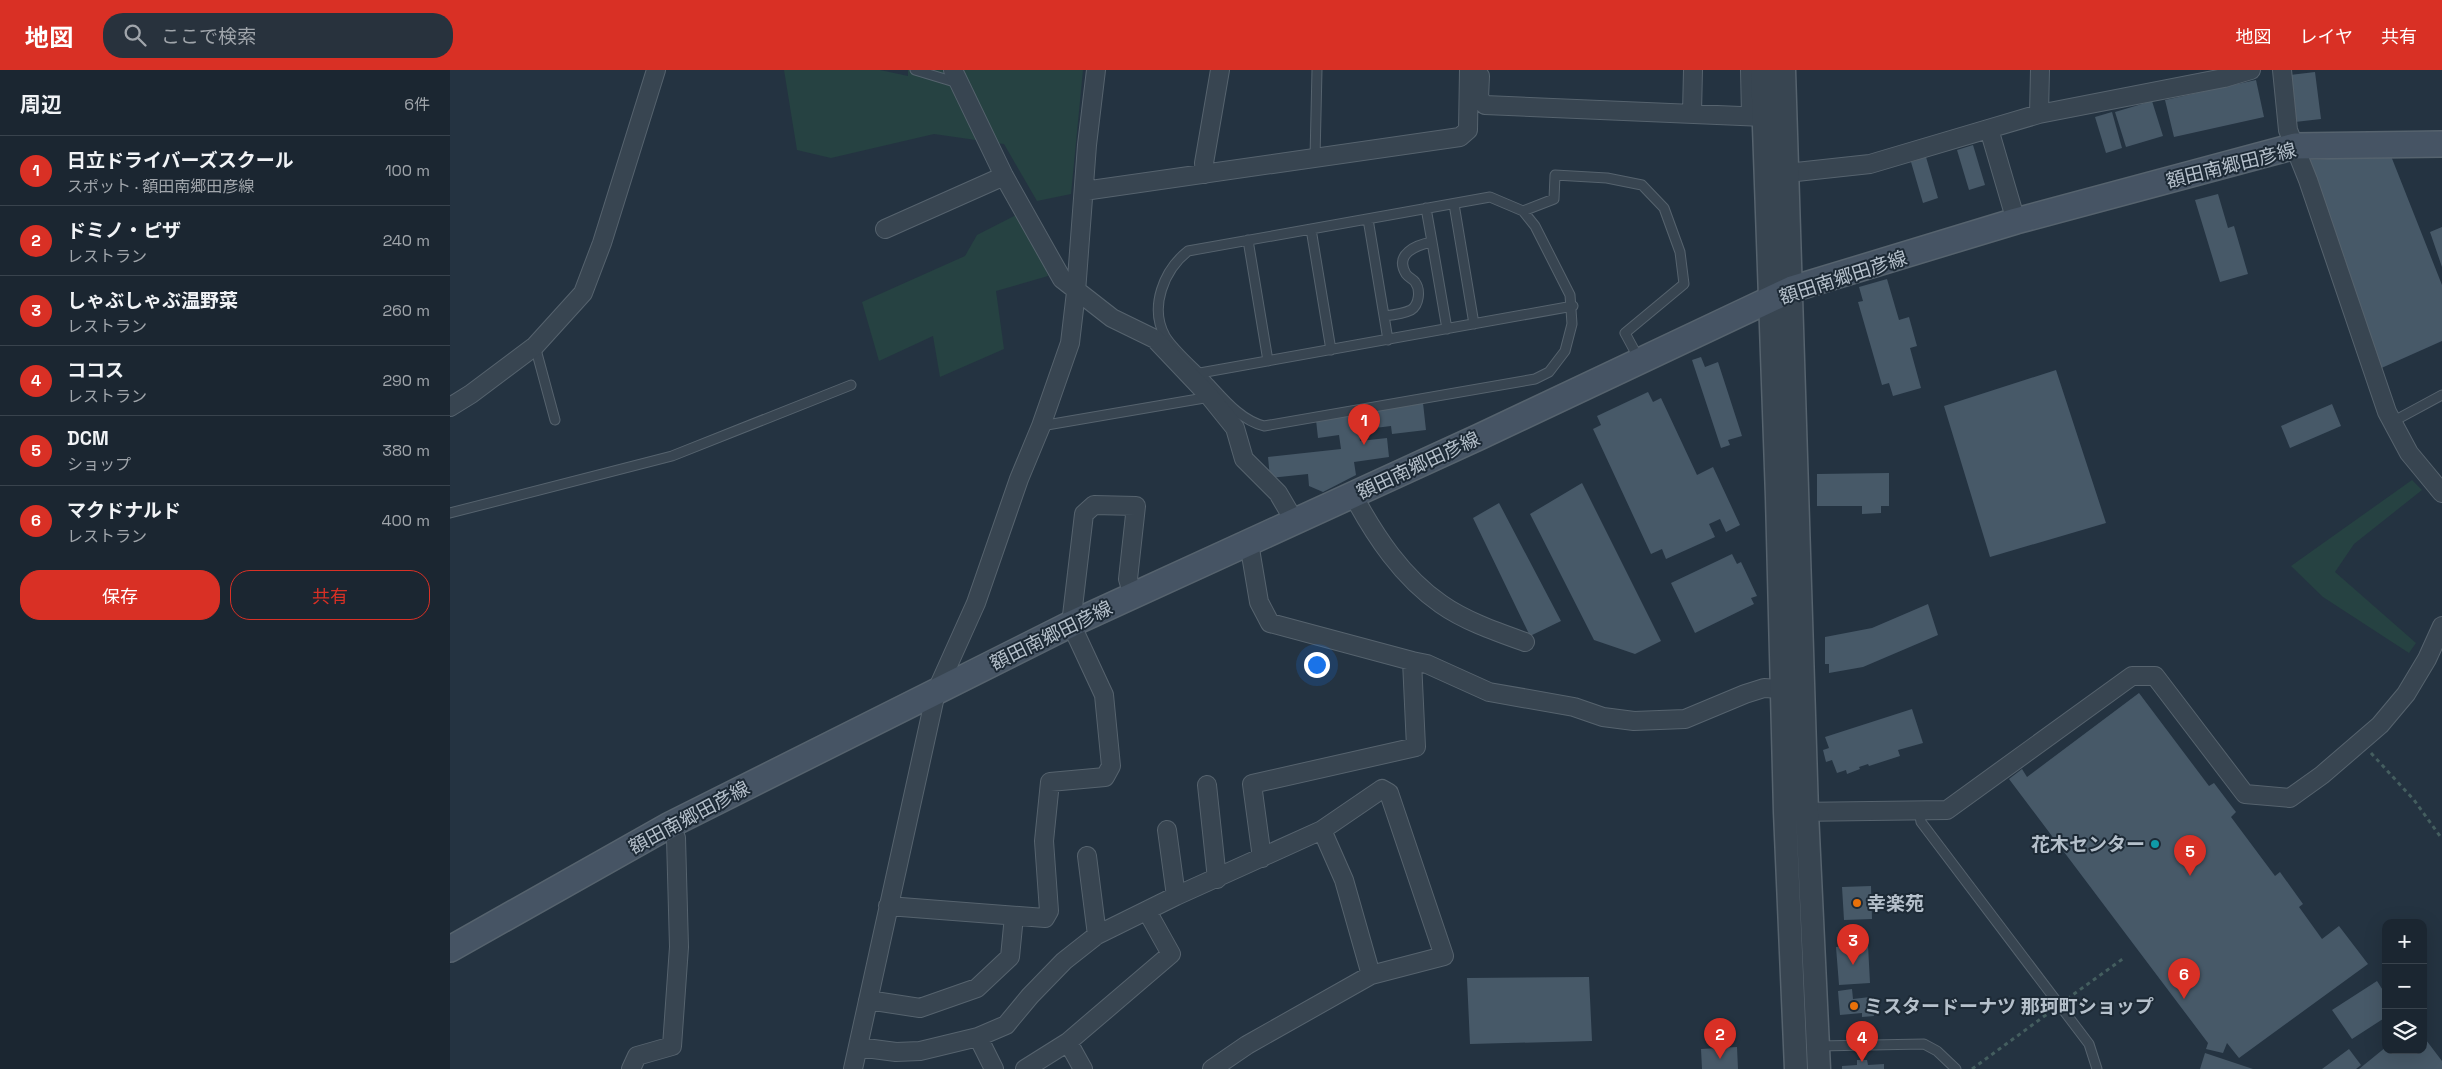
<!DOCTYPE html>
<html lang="ja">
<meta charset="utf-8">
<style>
:root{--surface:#1b2631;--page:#28323d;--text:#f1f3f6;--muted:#a0a5ab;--line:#39434d;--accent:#d93025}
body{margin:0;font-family:"Space Grotesk","Noto Sans JP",sans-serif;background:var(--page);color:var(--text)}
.controls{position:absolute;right:15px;bottom:15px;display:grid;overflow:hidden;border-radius:10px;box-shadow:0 5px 20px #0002}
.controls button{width:45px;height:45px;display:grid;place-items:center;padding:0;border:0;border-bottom:1px solid var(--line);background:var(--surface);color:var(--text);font:25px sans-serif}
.you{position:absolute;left:866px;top:594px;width:18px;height:18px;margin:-12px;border:4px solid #fff;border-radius:50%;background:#1a73e8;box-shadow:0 0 0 8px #1a73e833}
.badge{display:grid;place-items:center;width:32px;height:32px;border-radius:50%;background:var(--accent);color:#fff;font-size:16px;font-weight:700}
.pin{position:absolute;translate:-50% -41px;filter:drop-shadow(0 1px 2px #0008)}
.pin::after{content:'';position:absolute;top:26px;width:18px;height:15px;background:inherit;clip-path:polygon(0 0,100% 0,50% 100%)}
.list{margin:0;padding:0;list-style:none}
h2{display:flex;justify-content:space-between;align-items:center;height:65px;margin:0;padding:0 20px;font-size:21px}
h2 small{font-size:16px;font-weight:400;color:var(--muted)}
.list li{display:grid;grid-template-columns:32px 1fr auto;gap:15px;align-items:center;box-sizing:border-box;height:70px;padding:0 20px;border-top:1px solid var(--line)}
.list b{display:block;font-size:19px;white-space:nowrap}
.list p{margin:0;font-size:16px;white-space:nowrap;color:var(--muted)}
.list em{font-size:16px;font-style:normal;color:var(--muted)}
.actions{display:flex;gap:10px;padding:15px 20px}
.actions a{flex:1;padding:11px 0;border:1px solid var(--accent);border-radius:20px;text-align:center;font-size:18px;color:var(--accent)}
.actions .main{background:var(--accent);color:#fff}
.icon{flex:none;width:28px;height:28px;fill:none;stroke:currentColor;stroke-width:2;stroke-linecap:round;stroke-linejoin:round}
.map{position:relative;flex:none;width:1992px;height:999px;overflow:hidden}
header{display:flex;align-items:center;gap:30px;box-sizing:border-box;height:70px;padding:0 25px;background:var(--accent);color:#fff}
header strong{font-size:24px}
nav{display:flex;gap:28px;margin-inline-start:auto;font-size:18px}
.search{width:350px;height:45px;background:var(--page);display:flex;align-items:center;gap:12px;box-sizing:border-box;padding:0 18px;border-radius:20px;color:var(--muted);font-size:19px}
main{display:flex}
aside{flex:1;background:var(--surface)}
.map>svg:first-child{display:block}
.green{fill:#264242}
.building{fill:#475968}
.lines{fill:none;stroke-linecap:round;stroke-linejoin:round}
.service-casing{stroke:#56636e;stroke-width:11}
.minor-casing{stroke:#56636e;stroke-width:20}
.tertiary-casing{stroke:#56636e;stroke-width:25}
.secondary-casing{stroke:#56636e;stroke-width:28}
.path{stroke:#445e5f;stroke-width:3;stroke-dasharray:4 4;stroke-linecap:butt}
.service{stroke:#384551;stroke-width:9}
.minor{stroke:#384551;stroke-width:18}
.tertiary{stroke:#384551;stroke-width:22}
.secondary{stroke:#465464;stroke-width:25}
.culture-dot{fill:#0f9aa8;stroke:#1d2a36;stroke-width:2}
.food-dot{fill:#e8710a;stroke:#1d2a36;stroke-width:2}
.labels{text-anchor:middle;stroke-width:4;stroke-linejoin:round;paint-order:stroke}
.street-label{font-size:19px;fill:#b5c0cb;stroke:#1d2a36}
.poi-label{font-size:19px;font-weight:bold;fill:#b5c0cb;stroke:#1d2a36;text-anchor:start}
</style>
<header>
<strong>地図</strong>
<div class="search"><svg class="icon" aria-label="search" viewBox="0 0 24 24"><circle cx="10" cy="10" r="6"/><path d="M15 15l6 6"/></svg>ここで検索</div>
<nav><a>地図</a><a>レイヤ</a><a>共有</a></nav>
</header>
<main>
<aside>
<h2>周辺<small>6件</small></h2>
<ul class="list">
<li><span class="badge">1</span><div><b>日立ドライバーズスクール</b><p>スポット · 額田南郷田彦線</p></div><em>100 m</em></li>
<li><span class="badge">2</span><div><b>ドミノ・ピザ</b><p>レストラン</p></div><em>240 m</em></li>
<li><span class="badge">3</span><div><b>しゃぶしゃぶ温野菜</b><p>レストラン</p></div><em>260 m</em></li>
<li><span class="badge">4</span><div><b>ココス</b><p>レストラン</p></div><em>290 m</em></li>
<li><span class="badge">5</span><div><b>DCM</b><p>ショップ</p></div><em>380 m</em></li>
<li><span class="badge">6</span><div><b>マクドナルド</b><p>レストラン</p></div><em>400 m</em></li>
</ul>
<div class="actions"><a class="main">保存</a><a>共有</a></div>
</aside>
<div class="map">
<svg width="1992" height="999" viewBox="0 0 1992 999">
<rect width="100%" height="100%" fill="#243341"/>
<!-- green -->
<path class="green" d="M334 0H430L458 6V0H633L621 124 587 131 554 74 484 64 381 88 347 80Z
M568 144 592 187 598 206 546 221 554 279 490 307 483 266 429 291 412 232 515 186 527 165Z
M1962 410 1972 420 1904 474 1885 502 1966 573 1959 583 1873 527 1841 496Z"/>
<!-- building -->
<path class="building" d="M1865 2 1871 49 1845 52 1840 5Z
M1806 10 1814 47 1724 67 1715 30Z
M1702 31 1713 66 1676 77 1665 42Z
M1662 42 1672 78 1656 83 1645 47Z
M1523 75 1535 115 1519 120 1507 80Z
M1941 86 1992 215V271L1927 300 1855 90Z
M1476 87 1488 128 1473 133 1461 92Z
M1768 124 1778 158 1784 156 1798 204 1770 212 1745 130Z
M1992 157V197L1980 162Z
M1437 209 1449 250 1459 247 1467 276 1460 278 1471 318 1443 326 1439 313 1432 315 1408 232 1413 231 1409 217Z
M1251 287 1255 297 1268 292 1292 366 1278 370 1280 375 1271 378 1242 290Z
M1606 300 1656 453 1540 487 1494 336Z
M1198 322 1203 332 1211 328 1247 405 1263 397 1290 455 1276 462 1270 449 1259 454 1265 467 1216 489 1212 479 1201 484 1143 359 1151 355 1147 346Z
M973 333 976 360 942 364 941 356 909 360 910 371 937 368 939 387 904 392 906 405 873 422 859 416 858 404 820 408 818 387 891 379 889 365 868 368 866 350Z
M1882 334 1891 356 1840 378 1831 356Z
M1439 403V436H1431V443L1412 444V436H1367V404Z
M1132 413 1211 571 1185 584 1144 570 1080 444Z
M1049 433 1111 551 1080 566 1023 448Z
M1282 484 1287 494 1291 492 1307 526 1301 528 1304 534 1245 563 1221 513Z
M1478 534 1488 565 1413 597 1379 603V594H1375V567L1422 558Z
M1689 623 1759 716 1764 713 1786 742 1781 747 1825 806 1830 802 1853 834 1849 837 1872 869 1889 856 1918 894 1789 988 1777 973 1773 983 1756 979 1758 973 1559 709 1572 699 1577 707Z
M1462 639 1473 673 1448 680 1450 686 1419 696 1418 694 1409 697 1410 699 1397 704 1396 700 1387 703 1382 690 1376 692 1373 680 1379 678 1375 667Z
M1421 816 1422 849 1394 850 1392 817Z
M1418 875 1420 913 1389 915 1386 877Z
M1139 907 1142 971 1020 974 1017 908Z
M1927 911 1936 925V947L1902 969 1882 940Z
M1402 919 1403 929 1420 927 1424 946 1412 947V943L1390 945 1388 921Z
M1973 966 1992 991V999H1909L1936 977V980H1973Z
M1287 977 1288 999H1252L1251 979Z
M1899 979 1911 995 1906 999H1872Z
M1755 983 1803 999H1750Z
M1407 990H1417L1418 995 1434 994V999H1392V996L1407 995Z"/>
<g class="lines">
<defs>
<path id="service" d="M465 0 508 13
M865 88 867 0
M1040 127 1073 141 1085 156 1120 225 1122 254 1115 281 1099 302 1085 309 814 356C790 350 773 328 757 311 745 298 724 281 715 266 699 237 714 200 738 181Z
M1004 134 1024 254
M1073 141 1104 129 1105 105 1157 108 1192 115 1214 138 1230 182 1234 214 1175 263 1189 289
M918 149 938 270
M861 159 881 280
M798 170 818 291
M982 172 997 259
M934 246C943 245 953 244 961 240 969 235 971 220 965 212 963 209 959 208 956 204 944 184 966 175 982 172L976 138
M85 276 105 350
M750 303 1123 236
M1942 352 1992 325
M591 356 760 327
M0 443 222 386 401 315
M1469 740 1471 752 1639 974 1647 999
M1368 976 1474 974 1487 981 1506 999"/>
<path id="minor" d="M503 0 554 106 612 209 662 248 705 269 760 327 785 358 794 389 828 423 845 452
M1300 0 1301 46
M1832 0 1838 60 1858 110 1937 342 1959 383 1992 423
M1030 6 1029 28 1035 35 1314 47
M1242 43 1243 0
M1589 44 1590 0
M1539 59 1566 151
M1337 103 1420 94 1589 44 1774 8 1801 0
M755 104 754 93 770 0
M634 121 1010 67 1018 60 1019 0
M435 159 554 106
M0 337 21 324 85 276 133 223 152 173 206 0
M903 425C925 466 952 507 991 534 1015 551 1047 562 1075 572
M799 473 809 532 820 553 962 591 966 677 802 714 812 788
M962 591 977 594 1039 622 1124 637 1153 647 1184 651 1235 649 1295 624 1314 618 1331 619
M757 715 767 809
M1345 742 1497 740 1682 606H1705L1795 724 1840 728 1872 705 1930 655 1956 624 1977 589 1992 556
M717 760 726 826
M872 760 894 810 921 905
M637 786 647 865
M438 836 595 848 599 841 594 771 600 712 655 707 661 696 654 625 621 554 634 444 644 435 686 436 678 509 683 526
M418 930 470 938 527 918 560 887 564 846
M528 967 544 999
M618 972 633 999
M408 977 446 982 470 981 528 967 556 955 580 926 614 891 647 865 726 826 872 760 932 719 939 723 994 886 921 905 797 975 762 999
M181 999 187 986 222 976 229 877 226 768 220 755
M403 999 486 622 526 533 569 409 591 356 620 273 626 222 637 75 646 0
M575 999 618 972 721 884 697 841"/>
<path id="tertiary" d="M1312 0 1327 427 1335 742 1346 999
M1334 0 1357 742 1369 999"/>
<path id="secondary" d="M0 879 220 755 621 554 1029 367 1342 219 1566 151 1845 76 1992 74"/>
</defs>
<!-- service casing -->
<use href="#service" class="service-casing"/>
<!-- minor casing -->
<use href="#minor" class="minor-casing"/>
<!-- tertiary casing -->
<use href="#tertiary" class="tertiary-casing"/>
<!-- secondary casing -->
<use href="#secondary" class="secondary-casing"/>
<!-- path -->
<path class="path" d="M1921 683 1964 730 1992 769
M1617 929 1674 888
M1522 999 1600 942"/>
<!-- service -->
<use href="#service" class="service"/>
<!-- minor -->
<use href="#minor" class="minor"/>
<!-- tertiary -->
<use href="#tertiary" class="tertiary"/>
<!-- secondary -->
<use href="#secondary" class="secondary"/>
</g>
<!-- markers -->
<circle class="culture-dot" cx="1705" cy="774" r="5"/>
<g class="food-dot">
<circle cx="1407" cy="833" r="5"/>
<circle cx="1404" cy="936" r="5"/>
</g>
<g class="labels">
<!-- street labels -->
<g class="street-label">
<text transform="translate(1781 95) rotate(-14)" y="7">額田南郷田彦線</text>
<text transform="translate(1393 207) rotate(-18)" y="7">額田南郷田彦線</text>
<text transform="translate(968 395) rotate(-25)" y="7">額田南郷田彦線</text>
<text transform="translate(601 565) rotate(-26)" y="7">額田南郷田彦線</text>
<text transform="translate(239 747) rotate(-28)" y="7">額田南郷田彦線</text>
</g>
<!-- poi labels -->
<g class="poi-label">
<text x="1695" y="781" text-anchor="end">花木センター</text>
<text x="1417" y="840">幸楽苑</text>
<text x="1414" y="943">ミスタードーナツ 那珂町ショップ</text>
</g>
</g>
</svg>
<div class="controls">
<button>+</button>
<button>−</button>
<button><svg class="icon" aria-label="layers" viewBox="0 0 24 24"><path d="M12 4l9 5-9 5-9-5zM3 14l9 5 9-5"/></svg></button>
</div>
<div class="you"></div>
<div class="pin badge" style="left:914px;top:375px">1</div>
<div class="pin badge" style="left:1270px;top:989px">2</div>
<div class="pin badge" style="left:1403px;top:895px">3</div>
<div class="pin badge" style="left:1412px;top:992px">4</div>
<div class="pin badge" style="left:1740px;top:806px">5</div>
<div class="pin badge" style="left:1734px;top:929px">6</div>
</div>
</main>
